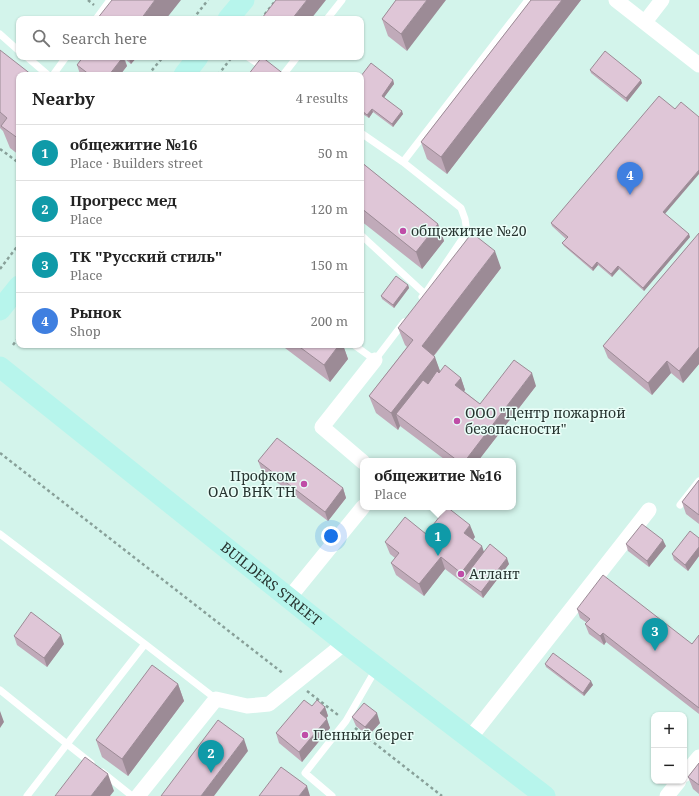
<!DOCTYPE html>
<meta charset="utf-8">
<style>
:root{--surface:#fff;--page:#f2f2f2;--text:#222;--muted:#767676;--line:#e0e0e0;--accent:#bf4da7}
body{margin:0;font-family:"Noto Serif",serif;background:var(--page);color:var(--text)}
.controls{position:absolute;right:12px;bottom:12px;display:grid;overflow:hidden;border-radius:8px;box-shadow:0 1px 3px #0004}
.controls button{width:36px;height:36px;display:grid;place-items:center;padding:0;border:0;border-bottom:1px solid var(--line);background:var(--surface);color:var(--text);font:20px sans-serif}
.you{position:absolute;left:331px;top:536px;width:14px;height:14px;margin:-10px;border:3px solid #fff;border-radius:50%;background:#1a73e8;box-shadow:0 0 0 6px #1a73e833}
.badge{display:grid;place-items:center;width:26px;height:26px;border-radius:50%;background:var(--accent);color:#fff;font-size:13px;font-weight:700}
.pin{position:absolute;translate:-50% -33px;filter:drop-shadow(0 1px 2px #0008)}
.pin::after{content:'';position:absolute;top:21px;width:14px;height:12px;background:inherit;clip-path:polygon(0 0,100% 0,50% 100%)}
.popup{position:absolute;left:360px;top:458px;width:156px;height:52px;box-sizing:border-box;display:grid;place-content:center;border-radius:8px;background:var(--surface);filter:drop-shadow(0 1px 3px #0005);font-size:13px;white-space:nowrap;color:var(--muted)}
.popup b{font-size:15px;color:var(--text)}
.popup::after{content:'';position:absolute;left:50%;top:100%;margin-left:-8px;border:8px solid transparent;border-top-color:var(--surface)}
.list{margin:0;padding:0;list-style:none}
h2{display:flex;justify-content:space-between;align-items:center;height:52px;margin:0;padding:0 16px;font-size:17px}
h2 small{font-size:13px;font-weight:400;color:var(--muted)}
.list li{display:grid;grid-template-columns:26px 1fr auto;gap:12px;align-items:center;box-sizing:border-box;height:56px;padding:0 16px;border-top:1px solid var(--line)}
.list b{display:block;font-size:15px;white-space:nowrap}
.list p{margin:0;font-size:13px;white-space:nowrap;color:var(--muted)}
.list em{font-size:13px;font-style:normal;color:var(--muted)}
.icon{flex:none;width:22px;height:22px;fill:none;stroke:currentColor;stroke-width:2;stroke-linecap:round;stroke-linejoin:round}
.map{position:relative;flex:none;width:699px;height:796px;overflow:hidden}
.search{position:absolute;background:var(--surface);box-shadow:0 1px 3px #0004;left:16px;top:16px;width:348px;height:44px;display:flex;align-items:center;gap:10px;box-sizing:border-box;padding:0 14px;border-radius:8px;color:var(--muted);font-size:15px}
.panel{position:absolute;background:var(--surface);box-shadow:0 1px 3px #0004;left:16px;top:72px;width:348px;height:276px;border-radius:8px}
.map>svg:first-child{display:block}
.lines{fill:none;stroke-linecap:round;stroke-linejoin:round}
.path{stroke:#88a099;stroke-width:2.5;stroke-dasharray:3 3;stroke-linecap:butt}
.lane{stroke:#fff;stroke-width:7}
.street{stroke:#fff;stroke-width:15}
.secondary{stroke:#b7f5ec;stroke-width:21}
.wall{fill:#c0aab9}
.shaded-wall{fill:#9c8b96}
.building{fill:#dfc6d7;stroke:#9c8b96}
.poi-dot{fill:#bf4da7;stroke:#eafef8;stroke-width:1.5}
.labels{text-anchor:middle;stroke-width:3;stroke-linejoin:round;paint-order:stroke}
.poi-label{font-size:14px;fill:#273430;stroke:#eafef8;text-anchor:start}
.street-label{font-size:14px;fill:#273430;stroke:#eafef8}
</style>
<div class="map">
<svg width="699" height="796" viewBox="0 0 699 796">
<rect width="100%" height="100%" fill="#d3f4eb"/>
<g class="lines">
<!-- path -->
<path class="path" d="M88 0 94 5
M193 19 208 0
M261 19 276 0
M148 75 163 57
M218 75 232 57
M0 149 19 163
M0 269 19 244
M13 345 19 337
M0 453 284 674
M307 691 338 715
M355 728 442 796"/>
<!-- lane -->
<path class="lane" d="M96 19 110 0
M327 19 342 0
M0 34 19 51
M27 57 48 75
M248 57 275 75
M53 75 66 57
M283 75 297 57
M361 133 403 162 461 208 465 219 467 232 425 294
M403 162 528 0
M361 235 425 294 422 297
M354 345 375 360 404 322
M680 505 699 481
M0 534 145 644
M0 690 67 744 145 644 216 699
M102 772 132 796
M27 796 67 744 91 763
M332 796 305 773 346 721 376 669"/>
<!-- street -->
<path class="street" d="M616 0 699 65
M645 22 662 0
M363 462 322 427 375 360
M289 598 363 507
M470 738 649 510
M684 775 699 757
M138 796 216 699 247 706 269 704 345 643
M667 796 679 781"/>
<!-- secondary -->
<g class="secondary">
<path d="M228 19 244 0"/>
<path d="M184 75 198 57"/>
<path d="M0 310 19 286"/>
<path id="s1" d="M0 367 345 643 545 796"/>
</g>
</g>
<!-- wall -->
<path class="wall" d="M396 0 407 51 388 36 382 19Z
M531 0H581L447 174 427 159 421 142Z
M0 50 19 75V155L10 148 3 131 0 128Z
M83 57H137L131 64 125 59 127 66 120 75H81L80 74 77 65Z
M590 70 642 83 627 102 591 73Z
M361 76 393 80 394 84 384 97 403 114 393 127 373 112 369 118 361 113Z
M361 162 438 224 444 241 422 269 361 221Z
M665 214 690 237 644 291 619 269 612 277 598 265 593 271 564 246 562 243 566 239 552 226 551 223Z
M699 233V364L683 383 671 373 652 395 608 358 603 346Z
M501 268 434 356 440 371 461 378 465 390 464 391 480 404 536 386 478 461H443L444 459 400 426 398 430 376 413 369 396 407 347 405 345 398 328Z
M408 285 409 288 394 308 382 299 381 296Z
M281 345H343L348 359 330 382Z
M258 461 343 488 346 498 328 521 262 471Z
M699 480V524L686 514 682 502Z
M426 534 475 537 473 539 484 552 509 564 483 598 445 569 424 596 396 575 391 563 395 558 390 554 385 542Z
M699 538V556L688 571 674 560 672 554Z
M626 544 666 546 649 567 628 551Z
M577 609 692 644 699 635V714L606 642 604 645 589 634 585 624 587 623 580 618Z
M14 636 64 644 47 667 17 645Z
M545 664 593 685 584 696 546 667Z
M178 684 184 701 128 776 102 757 96 740Z
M312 706 325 707 328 716 326 718 330 728 302 762 279 743 276 733Z
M352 717 380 723 368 736 356 726Z
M699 763V794L693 789 688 777Z"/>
<!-- shaded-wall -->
<path class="shaded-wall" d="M155 0H181L166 19H141Z
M307 0H326L311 19H292Z
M427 0H446L407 51 401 34Z
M562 0H581L447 174 441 157Z
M123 57 127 66 120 75H109Z
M128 57H137L131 64Z
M393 80 394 84 383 99 382 96Z
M641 80 642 83 627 102 626 98Z
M372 109 373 112 369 118 367 115Z
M402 111 403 114 393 127 392 124Z
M361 143 363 149 361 152Z
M699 170V174L664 215 663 212Z
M438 224 444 241 422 269 416 252Z
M689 234 690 237 644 291 643 288Z
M495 251 501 268 428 363 422 346Z
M597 262 598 265 593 271 592 268Z
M618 266 619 269 612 277 611 274Z
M408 285 409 288 394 308 393 305Z
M339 345H343L348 359 330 382 324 365Z
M699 347V364L683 383 679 371Z
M435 357 441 374 396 414 400 426 398 430 391 413Z
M667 361 671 373 652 395 648 383Z
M532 373 536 386 478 461H465Z
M461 378 465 390 459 397 455 385Z
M343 488 346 498 328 521 325 512Z
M470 525 475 537 469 545 464 533Z
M663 540 666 546 649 567 647 561Z
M482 546 486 558 463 579 461 573Z
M699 547V556L688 571 685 565Z
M441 557 445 569 424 596 419 584Z
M507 558 509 564 483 598 481 592Z
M603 633 606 642 604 645 600 636Z
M61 635 64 644 47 667 44 658Z
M591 681 593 685 584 696 583 693Z
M178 684 184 701 128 776 122 759Z
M325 707 328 716 323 722 320 713Z
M0 711 4 722 0 728Z
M377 713 380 723 368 736 365 727Z
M327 719 330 728 302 762 299 752Z
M244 739 248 751 214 796H201Z
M108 774 114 791 110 796H91Z
M307 786 310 796H299Z"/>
<!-- building -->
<path class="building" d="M112 0H155L141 19H97Z
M276 0H307L292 19H263L262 18Z
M396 0H427L401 34 382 19Z
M531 0H562L441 157 421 142Z
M0 50 32 75H19V139L1 126 7 118 0 112Z
M605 51 641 80 626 98 590 70Z
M83 57H123L109 75H90L77 65Z
M262 57 285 75H248Z
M371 63 393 80 382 96 402 111 392 124 372 109 367 115 361 110V76Z
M221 72 225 75H218Z
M659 96 675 109 681 102 699 117V170L663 212 689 234 643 288 618 266 611 274 597 262 592 268 562 243 568 237 551 223Z
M361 162 438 224 416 252 361 208Z
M472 233 495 251 422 346 435 357 391 413 369 396 413 340 398 328Z
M699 233V347L679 371 667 361 648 383 603 346Z
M396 276 408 285 393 305 381 296Z
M297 345H339L324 365Z
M514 360 532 373 465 461H458L396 414 423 380 428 384 437 371 439 373 445 365 461 378 455 385 480 404Z
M277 438 343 488 325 512 258 461Z
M445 459 448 461H443Z
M699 480V515L682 502Z
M447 507 470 525 464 533 482 546 461 573 441 557 419 584 391 563 399 553 385 542 405 517 426 534Z
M642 524 663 540 647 561 626 544Z
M690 531 699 538V547L685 565 672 554Z
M490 544 507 558 481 592 463 579Z
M603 575 692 644 699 635V708L603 633 600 636 585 624 590 619 577 609Z
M31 612 61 635 44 658 14 636Z
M553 653 591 681 583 693 545 664Z
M152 665 178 684 122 759 96 740Z
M304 700 312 706 317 700 325 707 320 713 327 719 299 752 276 733Z
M364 703 377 713 365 727 352 717Z
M218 720 244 739 201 796H161Z
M85 757 108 774 91 796H55Z
M699 763V785L688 777Z
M281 767 307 786 299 796H259Z"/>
<!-- markers -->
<g class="poi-dot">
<circle cx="403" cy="231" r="4"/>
<circle cx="457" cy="421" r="4"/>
<circle cx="304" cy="484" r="4"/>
<circle cx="461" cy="574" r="4"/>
<circle cx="305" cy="735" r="4"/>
</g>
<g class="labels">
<!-- poi labels -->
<g class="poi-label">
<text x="411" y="236">общежитие №20</text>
<text x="465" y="418">ООО "Центр пожарной<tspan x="465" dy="16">безопасности"</tspan></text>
<text x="296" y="481" text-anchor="end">Профком<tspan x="296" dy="16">ОАО ВНК ТН</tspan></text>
<text x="469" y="579">Атлант</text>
<text x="313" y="740">Пенный берег</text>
</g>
<!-- street labels -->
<g class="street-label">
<text dy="5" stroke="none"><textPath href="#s1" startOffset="347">BUILDERS STREET</textPath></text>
</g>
</g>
</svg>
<div class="controls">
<button>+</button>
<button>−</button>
</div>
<div class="you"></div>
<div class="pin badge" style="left:438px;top:556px;background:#0f9aa8">1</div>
<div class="popup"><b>общежитие №16</b>Place</div>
<div class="pin badge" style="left:211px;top:773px;background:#0f9aa8">2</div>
<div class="pin badge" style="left:655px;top:651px;background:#0f9aa8">3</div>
<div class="pin badge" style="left:630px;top:195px;background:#3f7fe0">4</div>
<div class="search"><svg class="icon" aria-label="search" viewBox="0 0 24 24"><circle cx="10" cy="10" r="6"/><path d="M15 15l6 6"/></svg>Search here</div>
<section class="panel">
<h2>Nearby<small>4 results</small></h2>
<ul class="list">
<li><span class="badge" style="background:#0f9aa8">1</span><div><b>общежитие №16</b><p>Place · Builders street</p></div><em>50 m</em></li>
<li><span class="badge" style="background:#0f9aa8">2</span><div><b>Прогресс мед</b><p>Place</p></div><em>120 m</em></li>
<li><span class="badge" style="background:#0f9aa8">3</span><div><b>ТК &quot;Русский стиль&quot;</b><p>Place</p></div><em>150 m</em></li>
<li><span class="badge" style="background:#3f7fe0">4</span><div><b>Рынок</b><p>Shop</p></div><em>200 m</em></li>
</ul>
</section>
</div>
